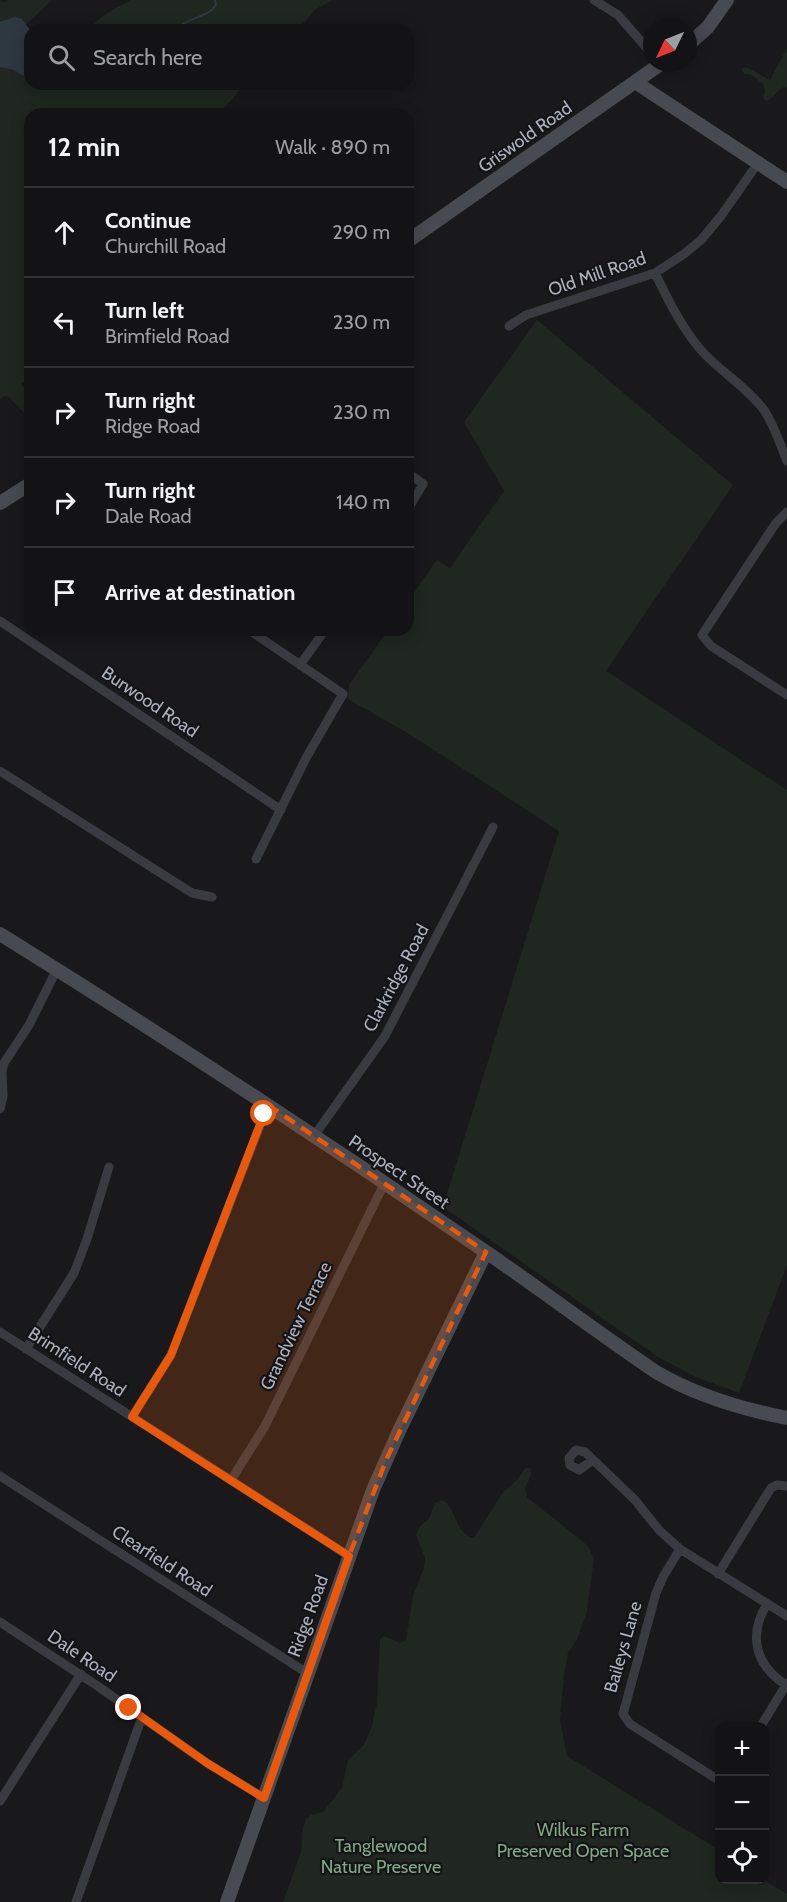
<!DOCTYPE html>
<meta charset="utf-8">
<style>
:root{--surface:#131315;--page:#1c1c1e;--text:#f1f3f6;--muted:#9d9ea0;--line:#323234}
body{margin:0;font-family:Cabin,sans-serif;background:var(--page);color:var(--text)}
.controls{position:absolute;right:18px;bottom:18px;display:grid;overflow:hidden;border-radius:12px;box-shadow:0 3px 15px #0003}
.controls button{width:54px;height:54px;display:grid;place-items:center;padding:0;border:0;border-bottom:2px solid var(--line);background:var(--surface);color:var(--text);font:30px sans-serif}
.compass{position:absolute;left:643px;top:18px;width:54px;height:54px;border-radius:50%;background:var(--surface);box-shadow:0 3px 15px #0003;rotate:227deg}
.stop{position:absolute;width:18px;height:18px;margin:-14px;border:4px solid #ea580c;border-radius:50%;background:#fff}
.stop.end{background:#ea580c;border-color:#fff;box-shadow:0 2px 6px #0008}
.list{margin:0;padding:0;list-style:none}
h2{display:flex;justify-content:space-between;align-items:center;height:78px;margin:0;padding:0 24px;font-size:26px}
h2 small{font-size:20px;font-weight:400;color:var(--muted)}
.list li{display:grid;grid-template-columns:39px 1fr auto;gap:18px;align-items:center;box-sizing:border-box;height:90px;padding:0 24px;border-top:2px solid var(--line)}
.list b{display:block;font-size:22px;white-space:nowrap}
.list p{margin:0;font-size:20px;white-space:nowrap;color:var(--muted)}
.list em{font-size:20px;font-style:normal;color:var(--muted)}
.icon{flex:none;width:33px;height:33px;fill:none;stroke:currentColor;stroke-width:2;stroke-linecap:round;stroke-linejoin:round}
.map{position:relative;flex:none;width:787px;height:1902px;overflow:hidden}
.search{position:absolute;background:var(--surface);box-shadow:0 3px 15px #0003;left:24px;top:24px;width:390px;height:66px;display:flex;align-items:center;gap:15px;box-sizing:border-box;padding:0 21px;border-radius:18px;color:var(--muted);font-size:22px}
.panel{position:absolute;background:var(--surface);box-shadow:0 3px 15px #0003;left:24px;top:108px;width:390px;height:528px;border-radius:18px}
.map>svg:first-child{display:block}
.green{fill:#1f2720}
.water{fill:#2e3841}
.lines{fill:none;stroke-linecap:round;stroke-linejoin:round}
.stream{stroke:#2e3841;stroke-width:2}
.street{stroke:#3a3b41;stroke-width:9}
.secondary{stroke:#484a51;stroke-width:14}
.route{stroke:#ea580c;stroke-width:8}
.marked{fill:#e8590c;fill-opacity:0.2;stroke:#e8590c;stroke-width:4.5;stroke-dasharray:12 8;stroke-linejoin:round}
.labels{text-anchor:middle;stroke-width:4.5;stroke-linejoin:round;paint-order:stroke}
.street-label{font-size:18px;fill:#abb0bc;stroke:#141417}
.park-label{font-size:18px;fill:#81a884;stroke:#141417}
</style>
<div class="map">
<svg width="787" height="1902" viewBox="0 0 787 1902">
<rect width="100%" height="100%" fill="#19191c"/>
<!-- green -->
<path class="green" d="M0 0 4 3 8 0H52L26 25 31 30 30 84H245L219 114H30V378L21 384 30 393V419L7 395 0 399Z
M130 0H333L316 9 297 30H85C95 25 100 17 109 12 116 7 123 6 130 0Z
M787 48V88L784 87C777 90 773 99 766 101L763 98 765 91 763 84 750 74H744L742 69 746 67 770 80Z
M537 320 733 485 606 671 787 790V1265L739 1393 696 1377 658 1357 443 1207 559 831 411 735 348 699 349 685 388 630H408V601L437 560 450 568 504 491 464 422Z
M525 1468H530C533 1476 528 1481 525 1488L527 1497 587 1545 594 1558 587 1611 577 1640 568 1653 564 1675 560 1719 567 1756 719 1850 720 1880H764L787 1894V1902H283L301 1852 303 1827 306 1819 311 1815 323 1812 342 1788 348 1760 364 1745 372 1726 377 1703 380 1639 384 1636 400 1643 406 1640 413 1596 424 1568 425 1558 416 1535 420 1526 429 1519 435 1503 442 1500C456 1507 455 1535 474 1538L503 1492 517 1480Z"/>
<!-- water -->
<path class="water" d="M15 17 22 19 30 30 26 41 30 51V80L14 70 0 67V22Z"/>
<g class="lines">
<!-- stream -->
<path class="stream" d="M177 30C187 16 207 19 216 5L215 0"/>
<!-- street -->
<path class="street" d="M594 0 618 15 652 54
M655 273C668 300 681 326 700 349 719 371 746 386 764 410 774 425 780 444 787 461
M509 326 526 315 655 273 684 254 701 240 721 216 758 163
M408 473 423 484 408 509
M787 512 776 523 702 635 711 646 787 695
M0 621 281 810
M249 630 343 694 306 758 256 859
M300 665 325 630
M0 771 192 893 212 897
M0 1109 3 1097 2 1071 4 1063 29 1025 57 969
M314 1136 385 1036 493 827
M0 1332 349 1556
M26 1349 74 1273 87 1239 109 1167
M132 1417 171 1355 268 1105
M593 1460 579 1470 570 1465 569 1458 576 1450 585 1452 635 1500 659 1530 680 1549 787 1616
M0 1476 307 1673
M231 1480 265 1426 384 1184
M680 1549 663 1577 656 1593 623 1714 630 1724 720 1781
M718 1574 771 1488 777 1485 787 1486
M767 1604C748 1635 755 1665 786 1685
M0 1622 99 1687 207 1763 264 1798
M761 1726 787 1683
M0 1801 81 1674
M76 1902 142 1717"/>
<!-- secondary -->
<path class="secondary" d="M688 45 708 27 727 0
M635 82 787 182
M408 241 662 63
M0 503 30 484
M0 934C164 1036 326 1142 486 1252 543 1291 598 1333 656 1372 697 1396 741 1409 787 1418
M227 1902 373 1490 399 1431 486 1252"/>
</g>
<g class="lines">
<!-- route -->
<path class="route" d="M129 1708 207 1763 264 1798 349 1556 132 1417 171 1355 264 1114"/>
</g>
<!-- marked area -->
<path class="marked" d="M268 1105 486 1252 387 1458 349 1556 132 1417 171 1355Z"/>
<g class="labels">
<!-- street labels -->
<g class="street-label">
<text transform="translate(525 137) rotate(-35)" y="6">Griswold Road</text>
<text transform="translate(597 274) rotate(-19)" y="6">Old Mill Road</text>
<text transform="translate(150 702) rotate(34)" y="6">Burwood Road</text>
<text transform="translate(396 978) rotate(-62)" y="6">Clarkridge Road</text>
<text transform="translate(399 1172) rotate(34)" y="6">Prospect Street</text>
<text transform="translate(296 1326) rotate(-64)" y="6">Grandview Terrace</text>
<text transform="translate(77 1362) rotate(33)" y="6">Brimfield Road</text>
<text transform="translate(162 1561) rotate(33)" y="6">Clearfield Road</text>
<text transform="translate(308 1616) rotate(-70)" y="6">Ridge Road</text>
<text transform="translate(623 1647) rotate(-74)" y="6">Baileys Lane</text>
<text transform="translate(82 1656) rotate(34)" y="6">Dale Road</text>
</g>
<!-- park labels -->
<g class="park-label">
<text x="583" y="1836">Wilkus Farm<tspan x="583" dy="21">Preserved Open Space</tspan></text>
<text x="381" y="1852">Tanglewood<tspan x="381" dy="21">Nature Preserve</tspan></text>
</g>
</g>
</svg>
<div class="controls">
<button>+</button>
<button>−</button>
<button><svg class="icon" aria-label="locate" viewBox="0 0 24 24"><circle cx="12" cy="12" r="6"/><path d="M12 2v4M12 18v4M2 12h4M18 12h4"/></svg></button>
</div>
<svg class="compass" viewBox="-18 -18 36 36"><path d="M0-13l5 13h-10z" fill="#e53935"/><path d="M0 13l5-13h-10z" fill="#9d9ea0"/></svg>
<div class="stop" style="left:264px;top:1114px"></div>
<div class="stop end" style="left:129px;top:1708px"></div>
<div class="search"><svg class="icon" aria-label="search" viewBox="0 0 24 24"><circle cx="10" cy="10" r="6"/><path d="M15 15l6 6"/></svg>Search here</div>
<section class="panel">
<h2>12 min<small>Walk · 890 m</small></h2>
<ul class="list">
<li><svg class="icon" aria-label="ahead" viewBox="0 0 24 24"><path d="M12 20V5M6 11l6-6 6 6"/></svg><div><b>Continue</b><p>Churchill Road</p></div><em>290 m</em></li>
<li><svg class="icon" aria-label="left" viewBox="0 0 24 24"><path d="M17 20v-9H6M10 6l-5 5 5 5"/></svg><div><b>Turn left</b><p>Brimfield Road</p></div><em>230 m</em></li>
<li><svg class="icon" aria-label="right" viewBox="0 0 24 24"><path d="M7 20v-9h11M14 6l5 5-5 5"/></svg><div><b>Turn right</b><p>Ridge Road</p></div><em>230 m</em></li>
<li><svg class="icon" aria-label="right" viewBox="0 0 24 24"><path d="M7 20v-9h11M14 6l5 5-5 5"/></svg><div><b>Turn right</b><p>Dale Road</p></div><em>140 m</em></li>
<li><svg class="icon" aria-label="arrive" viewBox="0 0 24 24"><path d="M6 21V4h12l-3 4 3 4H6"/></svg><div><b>Arrive at destination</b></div></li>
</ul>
</section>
</div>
